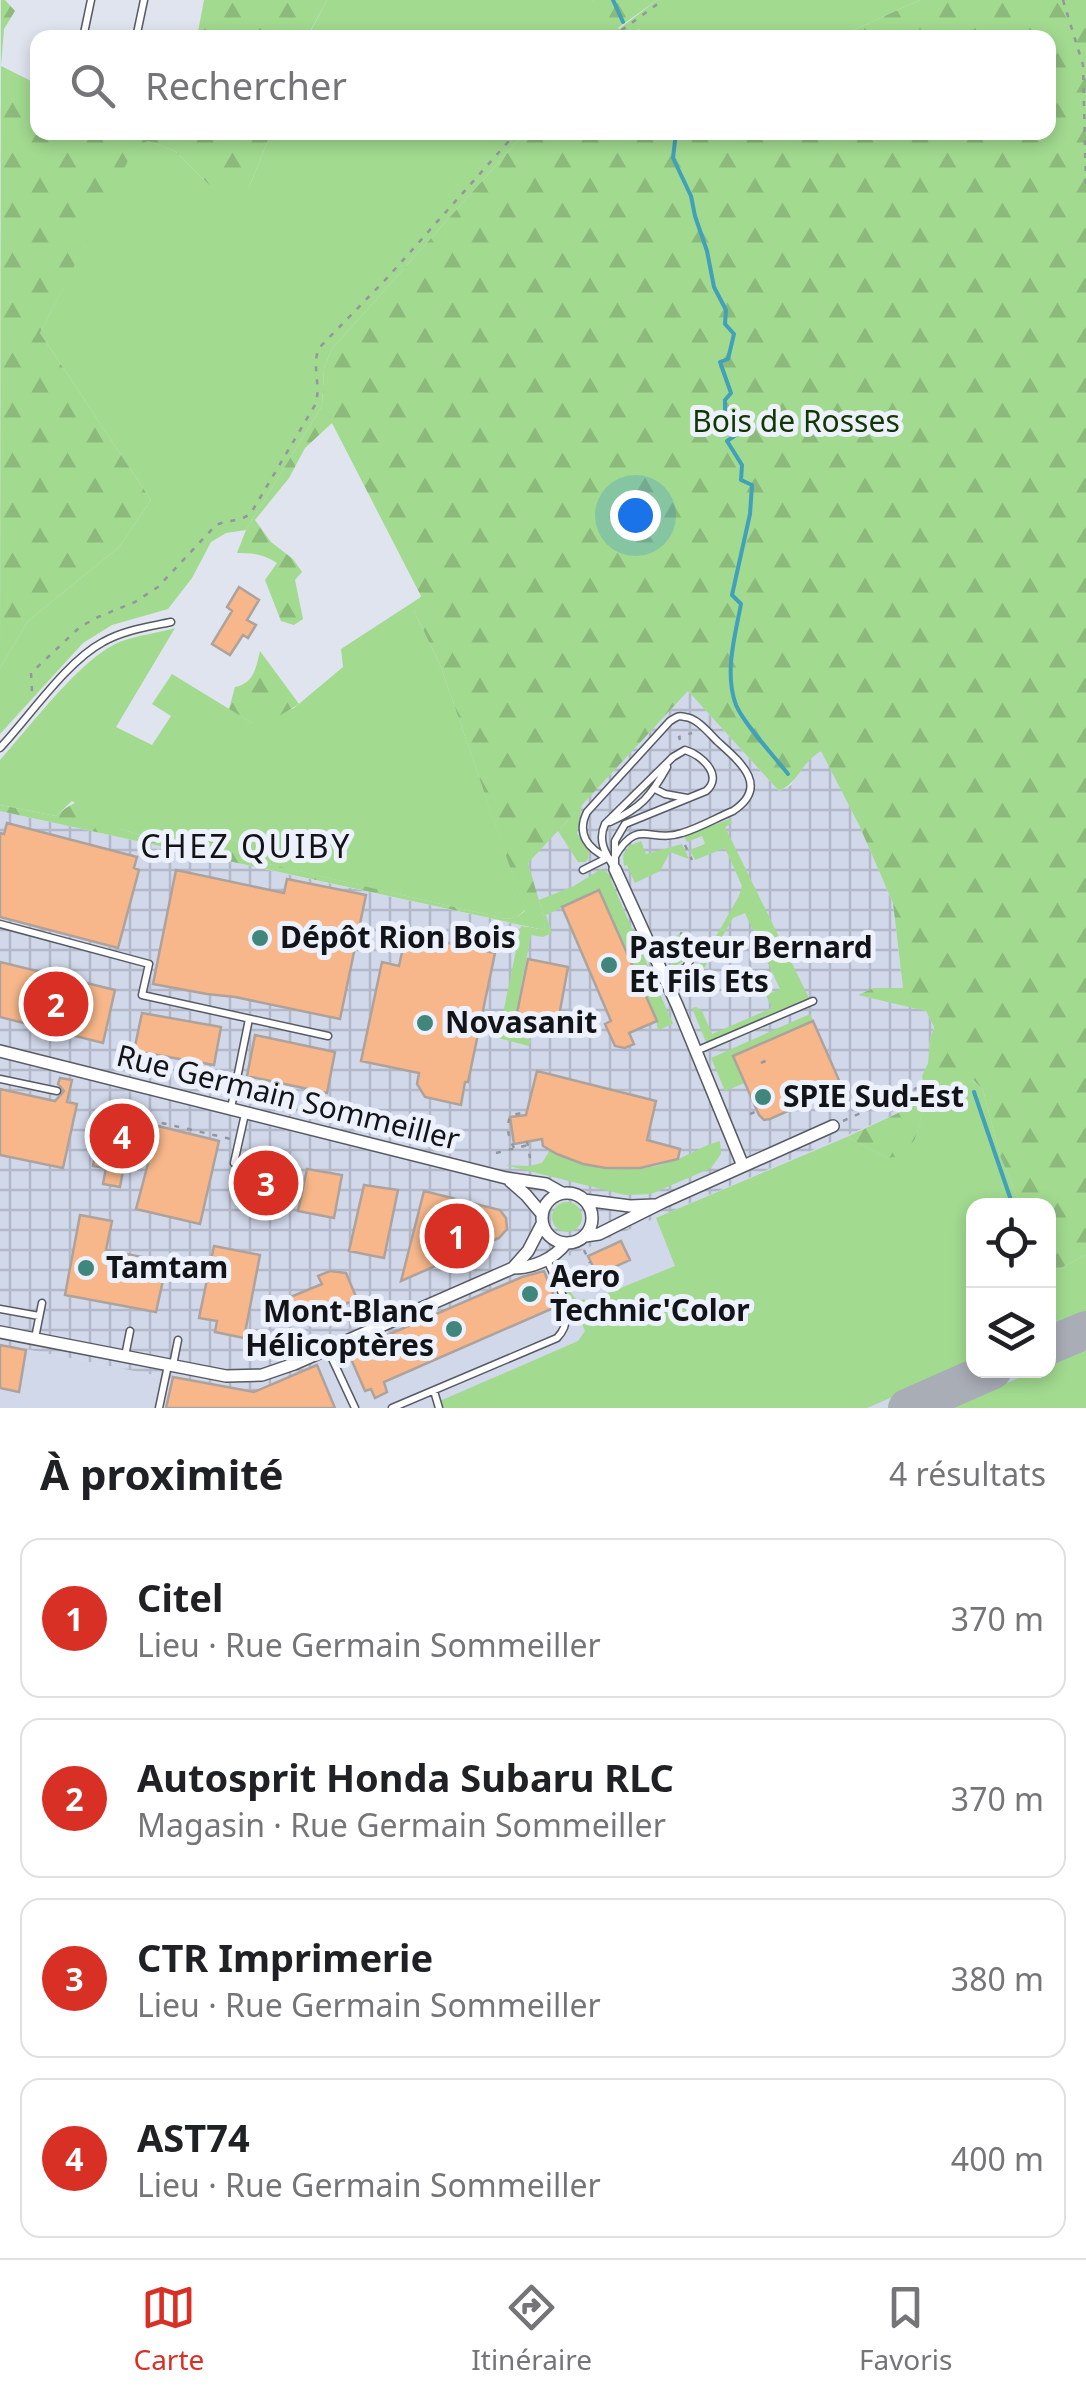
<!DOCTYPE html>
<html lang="fr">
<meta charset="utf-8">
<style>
:root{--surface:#fff;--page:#f6f6f6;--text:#202124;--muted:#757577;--line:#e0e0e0;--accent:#d93025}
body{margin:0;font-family:"Noto Sans",sans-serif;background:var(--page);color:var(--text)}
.controls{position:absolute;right:30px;bottom:30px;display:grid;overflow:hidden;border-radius:20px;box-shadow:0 5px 15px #0003}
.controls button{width:90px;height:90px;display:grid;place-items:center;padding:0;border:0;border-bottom:2px solid var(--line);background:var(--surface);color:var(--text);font:50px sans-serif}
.you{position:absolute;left:635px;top:515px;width:35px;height:35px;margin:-25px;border:8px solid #fff;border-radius:50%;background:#1a73e8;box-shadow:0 0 0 15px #1a73e833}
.badge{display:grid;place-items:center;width:65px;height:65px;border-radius:50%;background:var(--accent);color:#fff;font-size:32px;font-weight:700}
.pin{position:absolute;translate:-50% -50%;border:5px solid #fff;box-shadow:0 2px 10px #0006}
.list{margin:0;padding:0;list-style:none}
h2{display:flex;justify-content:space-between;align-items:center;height:130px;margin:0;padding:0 40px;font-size:42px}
h2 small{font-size:32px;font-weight:400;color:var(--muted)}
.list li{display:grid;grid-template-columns:65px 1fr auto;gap:30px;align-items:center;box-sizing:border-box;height:160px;margin:0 20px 20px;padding:0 20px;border:2px solid var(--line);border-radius:20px}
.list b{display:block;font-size:38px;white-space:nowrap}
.list p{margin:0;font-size:32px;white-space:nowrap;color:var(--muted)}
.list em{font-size:32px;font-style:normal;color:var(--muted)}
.icon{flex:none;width:55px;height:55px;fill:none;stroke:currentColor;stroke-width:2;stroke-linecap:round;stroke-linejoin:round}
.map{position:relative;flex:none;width:1086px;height:1408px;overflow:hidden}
.search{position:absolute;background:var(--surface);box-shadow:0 5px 15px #0003;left:30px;right:30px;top:30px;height:110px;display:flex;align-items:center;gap:25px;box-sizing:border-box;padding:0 35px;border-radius:20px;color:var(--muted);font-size:38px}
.sheet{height:850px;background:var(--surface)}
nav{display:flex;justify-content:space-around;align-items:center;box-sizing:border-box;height:140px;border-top:2px solid var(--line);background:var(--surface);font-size:28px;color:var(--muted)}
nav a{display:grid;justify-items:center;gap:5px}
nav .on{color:var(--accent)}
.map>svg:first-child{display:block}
.built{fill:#d1d8ea}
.industrial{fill:url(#industrial-grid)}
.grass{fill:#a2da90}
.forest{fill:url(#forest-firs)}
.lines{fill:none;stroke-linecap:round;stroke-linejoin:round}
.stream{stroke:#41a1ba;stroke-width:4}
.taxiway{stroke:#a9adb6;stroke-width:38}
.building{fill:#f7b78a;stroke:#aea39c;stroke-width:2.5}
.lane-casing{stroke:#575a64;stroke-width:9}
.street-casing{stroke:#575a64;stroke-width:14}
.path{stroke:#92969e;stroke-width:2.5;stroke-dasharray:5 8;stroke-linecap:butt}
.lane{stroke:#fff;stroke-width:6}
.street{stroke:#fff;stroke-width:11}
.poi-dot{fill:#41867c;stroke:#edf1fc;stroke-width:4}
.labels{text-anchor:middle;stroke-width:10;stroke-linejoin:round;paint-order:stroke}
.park-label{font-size:30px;fill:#123702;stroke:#edf1fc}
.poi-label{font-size:30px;font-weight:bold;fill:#131418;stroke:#edf1fc;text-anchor:start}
.street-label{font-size:30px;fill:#131418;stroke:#edf1fc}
.neighbourhood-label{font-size:32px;letter-spacing:2.5px;fill:#131418;stroke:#edf1fc}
</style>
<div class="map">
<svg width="1086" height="1408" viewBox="0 0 1086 1408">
<defs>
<pattern id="industrial-grid" width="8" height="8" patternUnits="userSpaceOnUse" patternTransform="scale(2.5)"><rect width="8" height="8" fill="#d1d8ea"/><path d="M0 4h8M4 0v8" fill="none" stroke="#b3b8c8"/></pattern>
<pattern id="forest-firs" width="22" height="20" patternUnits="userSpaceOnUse" patternTransform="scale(2.5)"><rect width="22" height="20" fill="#a2da90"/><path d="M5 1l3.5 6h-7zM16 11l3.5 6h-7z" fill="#8bba7b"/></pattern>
</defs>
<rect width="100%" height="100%" fill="#dfe4ef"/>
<!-- built -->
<path class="built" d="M926 1101 1000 1156 1021 1205 974 1206V1370H1048L1049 1267 1051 1270 1059 1269 1086 1255V1408H0V1344L254 1395 317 1365Z"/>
<!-- industrial -->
<path class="industrial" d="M688 691 779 791 791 785 804 762 821 750 859 825 893 903 903 989 874 988 926 1011 934 1027 930 1039 928 1063 922 1077 926 1101 317 1365 253 1395 0 1344V811L543 930 527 863Z"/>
<!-- grass -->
<path class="grass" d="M327 0H592L619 29 657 0H920L838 37 645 38 639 29 625 38H307Z
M271 133H525L331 350 324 369 322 406 246 530 226 533 211 542 192 578 168 609 112 625 83 643 0 734V668L28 621 119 547 151 500 40 333 132 151 148 141 175 151 211 187H249Z
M421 597 414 611 441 667 525 910 517 917 506 919 268 864 235 841 209 833 187 848 120 829 72 801 56 816 0 805V760C29 728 83 655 122 641 139 635 158 633 175 628L116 727 152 745 171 716 152 704 172 674 252 723 294 708 343 667 341 649Z
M582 805 577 833 589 853 588 859 585 862H578L558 831Z
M730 819 732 823 725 827 809 998 706 1042 692 1008 696 1007 702 1011 712 1034 772 1008 766 995 780 989 745 913 733 918 703 970 682 989 680 983 699 966 739 896 742 886 725 848 695 860 690 850 705 844 702 836 687 842 684 836Z
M641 841 646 854 682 844 689 859 670 852 660 871 635 883 627 865 624 866 623 855 629 846Z
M601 869 608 873 673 1024 658 1030 656 1021 599 890 546 915 552 933 543 937 531 935 516 1014 512 1015 509 1033 531 1040 529 1046 498 1038 521 926 544 930 545 921 539 900 574 886Z
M680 934 694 943 684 961 673 967 662 943Z
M810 1014 813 1021 734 1056 745 1083 725 1091 711 1058Z
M972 1080 983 1090 1000 1156 1021 1205 974 1206 973 1362 867 1408H434L433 1404 578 1341 585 1331 574 1304H570L556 1273 560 1272C569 1281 568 1294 579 1301L584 1299 586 1302 675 1266 656 1218 847 1137 887 1158 915 1139 926 1101Z
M720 1141 721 1154 711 1168 651 1194 625 1195 505 1165 529 1166 542 1163 550 1150C588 1170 634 1176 676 1160 691 1154 704 1145 720 1141Z
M552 1217a15 15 0 1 1 30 0a15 15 0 1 1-30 0Z
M1086 1255V1312L1049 1329 1048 1267 1051 1270 1059 1269Z
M1086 1348V1408H949L1035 1371 1048 1370 1049 1365Z"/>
<!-- forest -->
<path class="forest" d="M1 0H5L15 11 4 29 1 66 33 82 37 77 38 132 271 133 249 187 227 195 211 187 175 151 148 141 133 151 40 333 151 500 119 547 28 621 0 668Z
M204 0H327L307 37H197Z
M592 0H657L615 30Z
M920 0H1086V1255L1059 1269 1051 1270 1049 1267 1048 1206 1021 1205 1000 1156 983 1090 973 1080 926 1101 915 1139 903 1156 887 1158 847 1137 926 1100 922 1076 928 1063 930 1039 934 1027 926 1011 858 995 874 988H903L893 903 859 825 821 751C800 764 799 782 779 791L688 691 528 863 545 921 544 930 0 811V805L56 816C85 791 103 794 120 829L187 848 208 833 235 841 269 864 506 919 517 917 525 911 441 667 414 611 421 596 332 423 305 448 289 478 255 520 271 542 293 559 302 572 295 580 303 619 294 625 281 621 265 580 277 563C264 554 253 553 237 553L246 530 322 406 324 369 331 350 525 133 1048 132V38L838 37Z
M260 651 299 704 264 725 252 723 229 709 235 687C254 683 256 668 260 651Z"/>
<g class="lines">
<!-- stream -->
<path class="stream" d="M613 0 623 22
M630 37V38
M676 132 673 158 691 196 695 216 707 251 714 287 726 310 725 324 734 334 728 359 720 362 731 393 725 400V420L739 433 727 441 742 465 741 480 752 485 750 514 732 595 741 604C735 636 724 673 736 705 744 724 774 756 788 774
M974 1092 1013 1206"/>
<!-- taxiway -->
<path class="taxiway" d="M1048 1346 1086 1330
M907 1408 993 1370"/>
</g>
<!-- building -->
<path class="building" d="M239 587 259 600 247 620 256 625 248 638 243 635 230 655 212 644 232 611 227 607Z
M7 823 137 857 134 868 139 870 118 948 0 917V833L4 834Z
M176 870 284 893 287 879 366 895 340 1019 235 997 207 994 153 984Z
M599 890 657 1021 629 1033 634 1044 625 1048 615 1046 605 1024 611 1021 562 907Z
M406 934 495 953 468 1082H465L461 1105 425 1097 417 1084 419 1073 361 1061 382 962 399 966Z
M528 959 568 967 557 1027 516 1018Z
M0 962 115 990 103 1043 0 1017Z
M142 1013 221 1027 214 1065 134 1051Z
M813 1021 842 1087 770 1119 764 1120 759 1115 733 1056Z
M255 1035 335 1052 327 1093 247 1076Z
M537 1071 656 1101 647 1140 680 1149 678 1159 640 1168H606L583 1164 557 1154 543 1146 542 1139 514 1144 510 1117 526 1115Z
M60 1078 72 1080 67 1102 77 1104 63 1168 0 1155V1089L55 1101 64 1091 58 1084Z
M120 1103 135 1106 120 1187 103 1184 106 1168 93 1166 98 1139 111 1142Z
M158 1126 219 1141 200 1224 136 1209Z
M255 1158 287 1164 277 1207 246 1201Z
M307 1169 342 1175 334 1218 298 1211Z
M364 1185 398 1190 384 1258 349 1251Z
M424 1191 500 1210 506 1218 507 1229 499 1238 401 1281Z
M80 1215 112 1221 106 1250 167 1262 156 1312 65 1295Z
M621 1241 630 1260 597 1275 588 1256Z
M214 1246 260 1255 244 1338 215 1332 217 1321 199 1318Z
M330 1271 346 1273 357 1299 299 1324 288 1298 322 1284 318 1276Z
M544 1271 558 1306 384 1382 387 1392 375 1398 371 1389 365 1391 348 1352 522 1277Z
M0 1345 26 1350 19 1392 0 1388Z
M317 1365 335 1408H166L173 1377 254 1392Z"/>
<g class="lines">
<defs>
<path id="lane" d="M83 38 91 0
M136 38 144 0
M0 748C30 716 66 662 103 642 124 630 148 627 171 622
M685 750C702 755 724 776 706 791L625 824 615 841V869C606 854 597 841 605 824L673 757Z
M655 789 665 794 687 798
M610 822C641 808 651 796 667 767
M608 858C588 849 576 834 587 812L670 721C677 717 678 715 685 717 697 718 709 733 717 741 739 761 771 786 733 811 716 818 699 828 682 833 649 844 638 816 614 858
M583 870 607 858
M0 924 149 964 142 995 328 1036
M666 979 686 967 702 941
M696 1051 813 1001
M0 1079 57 1091
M231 1108 249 1019
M234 1163 245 1114
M0 1309 39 1316
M35 1338 42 1303
M328 1350 355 1408
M125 1356 130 1331
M173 1365 178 1340
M434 1391 439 1408
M159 1408 168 1365
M392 1408 557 1338C579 1316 557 1283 547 1260"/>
<path id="street" d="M615 869 677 1005 743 1166
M0 1051 506 1178 546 1184 562 1193
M510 1181 526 1195 542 1214
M542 1218a25 25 0 1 1 50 0a25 25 0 1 1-50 0Z
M584 1200 630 1206 654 1205
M585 1236 599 1234 663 1202 833 1126
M513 1268 528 1251 542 1224
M0 1332 226 1376 262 1375 294 1364 513 1268C533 1268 554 1259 566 1243"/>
</defs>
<!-- lane casing -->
<use href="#lane" class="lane-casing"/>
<!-- street casing -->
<use href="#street" class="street-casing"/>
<!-- path -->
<path class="path" d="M1063 0 1083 65 1086 185
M611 38 663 0
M32 691 31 673 80 627 98 617 135 602 158 587 216 525C227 520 243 521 251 513L315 405C322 386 311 367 319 348L388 277 517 132
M680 740 679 737 692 733
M685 845 692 860
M680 933 691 938
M761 1063 767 1060
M800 1105 802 1112
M750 1114 757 1111
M149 1120 231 1139
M843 1121 919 1087
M527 1141 530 1158
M514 1148C509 1138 505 1127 511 1115L528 1112
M496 1153 528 1145
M584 1250 590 1263"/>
<!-- lane -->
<use href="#lane" class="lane"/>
<!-- street -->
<use href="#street" class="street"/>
</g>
<!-- markers -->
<g class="poi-dot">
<circle cx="260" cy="938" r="10"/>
<circle cx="609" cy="965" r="10"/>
<circle cx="425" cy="1023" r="10"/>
<circle cx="763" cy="1097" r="10"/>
<circle cx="86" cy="1268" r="10"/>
<circle cx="530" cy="1294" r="10"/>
<circle cx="454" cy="1329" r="10"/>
</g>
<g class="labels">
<!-- park labels -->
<g class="park-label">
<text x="796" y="432">Bois de Rosses</text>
</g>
<!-- poi labels -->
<g class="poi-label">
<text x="280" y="948">Dépôt Rion Bois</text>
<text x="629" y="958">Pasteur Bernard<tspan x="629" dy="34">Et Fils Ets</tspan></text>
<text x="445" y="1033">Novasanit</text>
<text x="783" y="1107">SPIE Sud-Est</text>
<text x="106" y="1278">Tamtam</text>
<text x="550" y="1287">Aero<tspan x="550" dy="34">Technic'Color</tspan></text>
<text x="434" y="1322" text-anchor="end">Mont-Blanc<tspan x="434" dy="34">Hélicoptères</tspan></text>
</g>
<!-- street labels -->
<g class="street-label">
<text transform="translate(288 1098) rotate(14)" y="10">Rue Germain Sommeiller</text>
</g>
<!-- neighbourhood labels -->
<g class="neighbourhood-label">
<text x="246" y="858">CHEZ QUIBY</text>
</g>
</g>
</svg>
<div class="controls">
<button><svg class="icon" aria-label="locate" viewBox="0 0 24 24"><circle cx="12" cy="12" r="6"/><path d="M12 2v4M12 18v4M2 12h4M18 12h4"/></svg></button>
<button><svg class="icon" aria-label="layers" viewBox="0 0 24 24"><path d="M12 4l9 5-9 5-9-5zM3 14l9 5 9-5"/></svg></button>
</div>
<div class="you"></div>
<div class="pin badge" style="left:457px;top:1236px">1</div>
<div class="pin badge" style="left:56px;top:1004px">2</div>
<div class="pin badge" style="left:266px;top:1183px">3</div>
<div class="pin badge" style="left:122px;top:1136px">4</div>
<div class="search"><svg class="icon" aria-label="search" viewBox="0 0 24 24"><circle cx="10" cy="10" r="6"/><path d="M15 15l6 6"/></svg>Rechercher</div>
</div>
<section class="sheet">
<h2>À proximité<small>4 résultats</small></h2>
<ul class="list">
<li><span class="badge">1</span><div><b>Citel</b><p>Lieu · Rue Germain Sommeiller</p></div><em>370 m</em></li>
<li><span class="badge">2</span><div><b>Autosprit Honda Subaru RLC</b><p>Magasin · Rue Germain Sommeiller</p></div><em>370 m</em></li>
<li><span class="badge">3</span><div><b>CTR Imprimerie</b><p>Lieu · Rue Germain Sommeiller</p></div><em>380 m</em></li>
<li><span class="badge">4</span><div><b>AST74</b><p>Lieu · Rue Germain Sommeiller</p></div><em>400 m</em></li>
</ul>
</section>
<nav>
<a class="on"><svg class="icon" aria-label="map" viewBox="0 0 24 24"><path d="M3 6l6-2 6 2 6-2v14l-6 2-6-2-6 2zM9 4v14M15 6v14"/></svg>Carte</a>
<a><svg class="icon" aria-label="directions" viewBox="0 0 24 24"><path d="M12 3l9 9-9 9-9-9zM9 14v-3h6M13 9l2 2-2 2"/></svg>Itinéraire</a>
<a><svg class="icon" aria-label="saved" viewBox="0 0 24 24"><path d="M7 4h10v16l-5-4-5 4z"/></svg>Favoris</a>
</nav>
